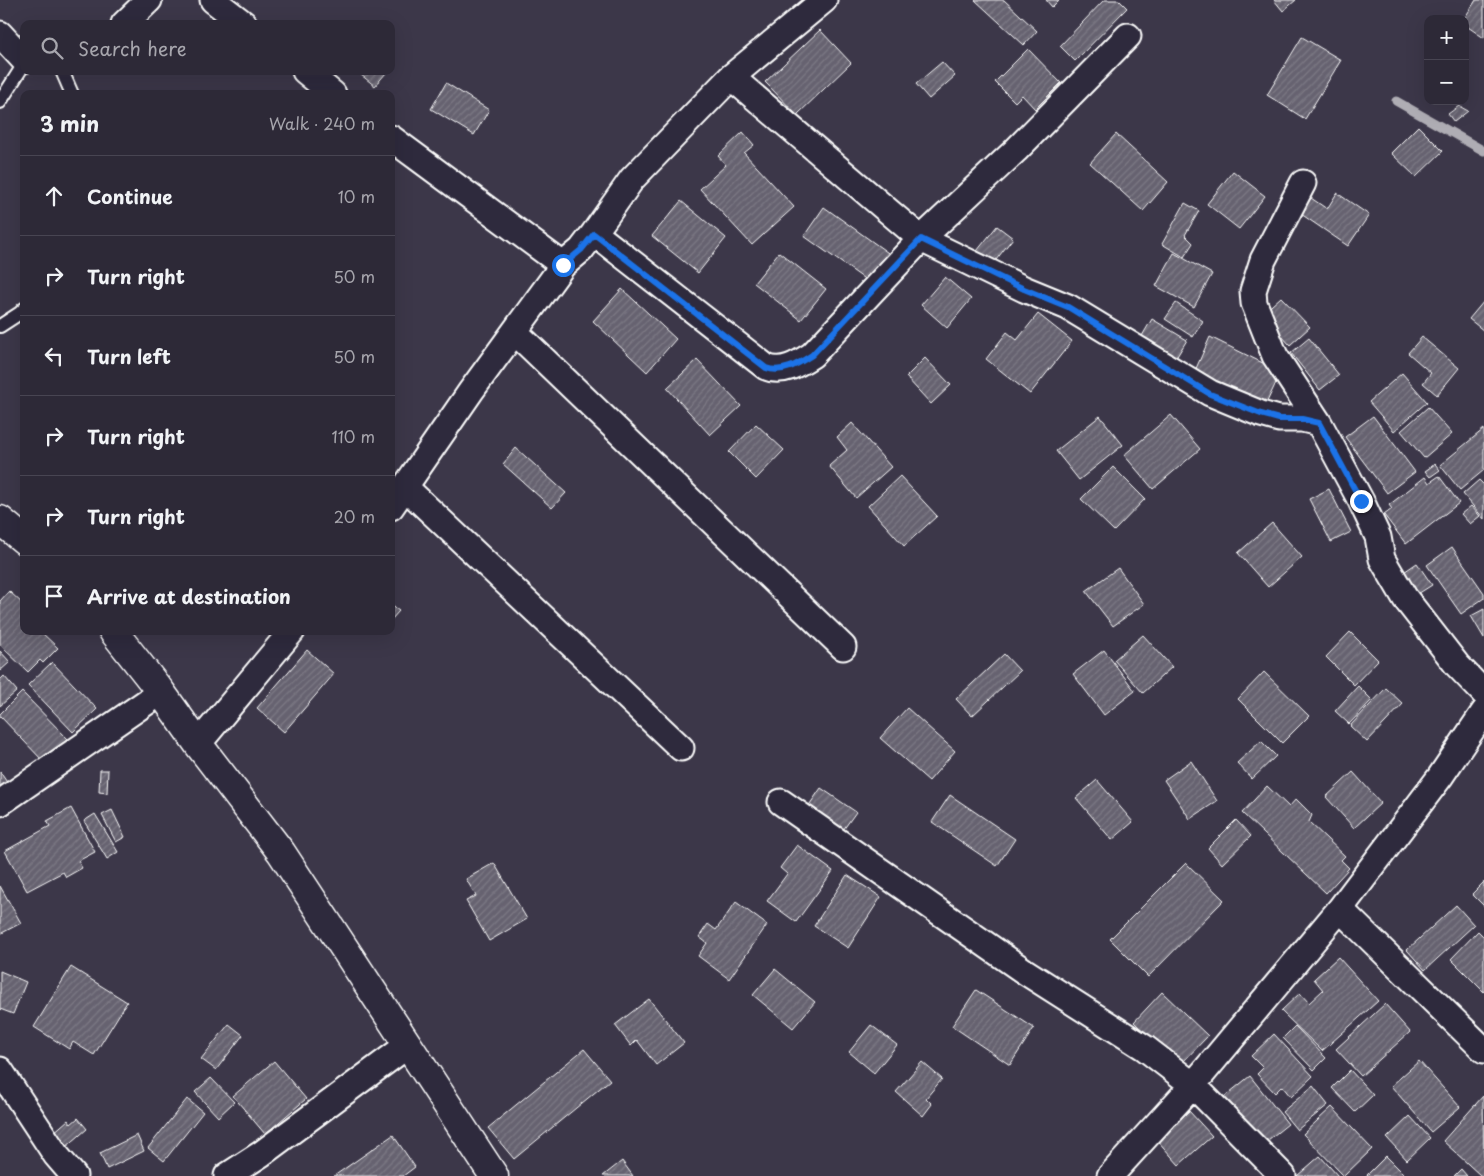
<!DOCTYPE html>
<meta charset="utf-8">
<style>
:root{--surface:#2d2937;--page:#393542;--text:#f1f3f6;--muted:#a7a6ad;--line:#484552}
body{margin:0;font-family:"Playpen Sans",sans-serif;background:var(--page);color:var(--text)}
.controls{position:absolute;right:15px;top:15px;display:grid;overflow:hidden;border-radius:10px;box-shadow:0 5px 20px #0002}
.controls button{width:45px;height:45px;display:grid;place-items:center;padding:0;border:0;border-bottom:1px solid var(--line);background:var(--surface);color:var(--text);font:25px sans-serif}
.stop{position:absolute;width:15px;height:15px;margin:-11px;border:4px solid #1a73e8;border-radius:50%;background:#fff}
.stop.end{background:#1a73e8;border-color:#fff;box-shadow:0 1px 5px #0008}
.list{margin:0;padding:0;list-style:none}
h2{display:flex;justify-content:space-between;align-items:center;height:65px;margin:0;padding:0 20px;font-size:21px}
h2 small{font-size:16px;font-weight:400;color:var(--muted)}
.list li{display:grid;grid-template-columns:32px 1fr auto;gap:15px;align-items:center;box-sizing:border-box;height:80px;padding:0 20px;border-top:1px solid var(--line)}
.list b{display:block;font-size:19px;white-space:nowrap}
.list em{font-size:16px;font-style:normal;color:var(--muted)}
.icon{flex:none;width:28px;height:28px;fill:none;stroke:currentColor;stroke-width:2;stroke-linecap:round;stroke-linejoin:round}
.map{position:relative;flex:none;width:1484px;height:1176px;overflow:hidden}
.search{position:absolute;background:var(--surface);box-shadow:0 5px 20px #0002;left:20px;top:20px;width:375px;height:55px;display:flex;align-items:center;gap:12px;box-sizing:border-box;padding:0 18px;border-radius:10px;color:var(--muted);font-size:19px}
.panel{position:absolute;background:var(--surface);box-shadow:0 5px 20px #0002;left:20px;top:90px;width:375px;height:545px;border-radius:10px}
.map>svg:first-child{display:block}
.lines{fill:none;stroke-linecap:round;stroke-linejoin:round}
.stream{stroke:#afadb4;stroke-width:9}
.building{fill:url(#building-hatch);stroke:#fff}
.service-casing{stroke:#fff;stroke-width:16}
.minor-casing{stroke:#fff;stroke-width:29}
.tertiary-casing{stroke:#fff;stroke-width:31}
.service{stroke:#2f2a3d;stroke-width:12}
.minor{stroke:#2f2a3d;stroke-width:25}
.tertiary{stroke:#2f2a3d;stroke-width:28}
.route{stroke:#1a73e8;stroke-width:6}
</style>
<div class="map">
<svg width="1484" height="1176" viewBox="0 0 1484 1176">
<defs>
<pattern id="building-hatch" width="6" height="6" patternUnits="userSpaceOnUse" patternTransform="scale(1.25)"><rect width="6" height="6" fill="#666270"/><path d="M-1 1l2-2M0 6l6-6M5 7l2-2" fill="none" stroke="#7d7a85"/></pattern>
</defs>
<rect width="100%" height="100%" fill="#3c3749"/>
<filter id="ink" filterUnits="userSpaceOnUse"><feTurbulence type="fractalNoise" baseFrequency=".02" numOctaves="2"/><feDisplacementMap in="SourceGraphic" scale="10" xChannelSelector="R" yChannelSelector="G"/><feConvolveMatrix kernelMatrix="1 2 1 2 8 2 1 2 1" color-interpolation-filters="sRGB"/></filter>
<g filter="url(#ink)">
<g class="lines">
<!-- stream -->
<path class="stream" d="M1396 101 1484 151"/>
</g>
<!-- building -->
<path class="building" d="M975 0H1004L1037 31 1024 45Z
M1046 0H1059L1052 7Z
M1104 0H1119L1127 8 1075 61 1060 46Z
M1274 0H1296L1283 11Z
M1476 0H1484V38L1465 25 1464 19Z
M820 30 851 63 797 115 765 82Z
M1302 37 1341 60 1305 119 1267 95Z
M1028 49 1061 83 1035 109 1022 95 1015 102 995 82Z
M942 62 955 76 929 99 916 84Z
M356 71H385L386 73 375 86Z
M446 83 489 110 474 135 431 109Z
M1459 106 1468 111 1454 122 1448 114Z
M1418 126 1443 151 1416 177 1391 153Z
M743 132 754 145 744 153 794 207 752 245 700 189 726 165 718 156Z
M1116 134 1168 182 1143 211 1090 163Z
M1233 171 1265 196 1239 229 1207 204Z
M1337 193 1369 215 1348 246 1301 214 1311 198 1327 209Z
M681 201 726 238 698 273 652 236Z
M1185 203 1199 211 1185 235 1193 243 1184 257 1162 244Z
M824 207 891 255 870 283 804 236Z
M997 226 1013 238 989 269 973 256Z
M779 252 826 289 801 320 754 283Z
M1174 253 1212 274 1194 307 1156 286Z
M945 277 971 299 947 328 921 305Z
M622 289 676 339 647 372 593 321Z
M1281 297 1310 327 1290 345 1262 314Z
M1484 301V331L1469 319Z
M1176 303 1203 321 1193 337 1165 319Z
M1038 314 1072 341 1030 394 986 359 1007 332 1017 340Z
M1152 319 1187 340 1171 366 1139 341Z
M1210 337 1281 372 1265 406 1194 373Z
M1422 337 1459 368 1437 395 1423 383 1431 373 1408 353Z
M1309 338 1339 375 1320 390 1291 353Z
M925 358 951 385 931 404 906 377Z
M697 360 741 406 710 435 667 388Z
M1402 373 1427 402 1394 431 1369 402Z
M1428 407 1452 434 1424 458 1401 431Z
M1171 415 1200 449 1153 489 1124 455Z
M1100 416 1123 445 1079 480 1056 451Z
M1373 416 1415 472 1387 493 1345 437Z
M852 423 891 467 856 498 829 466 847 450 837 437Z
M756 424 784 450 756 479 729 452Z
M1484 429V470L1460 490 1440 465Z
M516 448 566 493 552 508 503 464Z
M1435 464 1440 470 1430 477 1425 471Z
M1113 467 1145 499 1114 531 1081 499Z
M900 476 937 516 904 546 868 506Z
M1439 476 1459 503 1406 544 1384 515 1392 509 1389 505 1425 477 1429 483Z
M1479 480 1484 485V519L1463 494Z
M1329 489 1351 532 1331 542 1309 499Z
M1471 506 1480 516 1470 524 1461 514Z
M1272 523 1302 557 1268 587 1238 553Z
M1452 547 1484 593V598L1461 614 1427 565Z
M1417 563 1432 585 1413 597 1398 576Z
M1118 568 1144 604 1113 626 1086 591Z
M9 591 24 605V631H40L58 648 43 663 40 660 28 672 0 645V601Z
M391 605 399 611 391 620Z
M1484 609V638L1471 616Z
M1350 632 1378 660 1354 685 1326 657Z
M1143 635 1172 667 1143 693 1114 660Z
M307 650 334 674 284 732 257 708Z
M1104 650 1135 691 1104 715 1073 674Z
M0 651 10 662 0 671Z
M1004 654 1020 671 972 716 956 699Z
M52 662 97 709 73 732 28 685Z
M1264 672 1309 716 1282 743 1238 699Z
M4 676 17 691 0 706V680Z
M1358 686 1372 700 1349 724 1335 711Z
M1386 688 1403 704 1367 742 1350 726Z
M22 692 68 739 44 762 0 716V714Z
M907 708 955 751 929 781 880 738Z
M1261 741 1276 756 1252 779 1237 763Z
M1191 761 1217 801 1190 819 1164 780Z
M100 770H108L107 793 99 792Z
M0 772 13 791 0 800Z
M1353 772 1381 803 1354 828 1326 797Z
M1097 780 1133 822 1112 840 1076 798Z
M1267 786 1289 807 1296 799 1312 815 1309 822 1345 856 1341 860 1349 868 1326 893 1242 813Z
M821 788 856 812 838 837 803 814Z
M950 795 1015 839 997 866 932 822Z
M71 808 95 852 78 861 82 868 66 877 63 872 27 891 5 851 50 826 47 821Z
M112 810 125 837 116 842 102 815Z
M95 814 118 852 107 859 84 821Z
M1236 820 1251 836 1222 864 1208 848Z
M797 845 833 871 796 922 767 901 787 874 780 868Z
M494 863 527 919 489 941 466 901 476 896 466 879Z
M1186 863 1224 900 1148 977 1110 939Z
M847 875 881 897 848 948 814 926Z
M1484 882V906L1472 894Z
M0 886 21 923 0 934Z
M736 902 767 925 729 979 698 956 707 943 699 937 708 924 716 930Z
M1456 905 1474 925 1425 970 1407 950Z
M1478 931 1484 937V992L1451 959Z
M1338 957 1378 1001 1322 1051 1281 1011 1300 993 1309 1003 1323 990 1314 979Z
M71 967 127 1002 94 1055 73 1042 69 1049 34 1027Z
M775 969 815 1002 793 1028 753 995Z
M0 971 26 982 13 1014 0 1009Z
M976 990 1034 1028 1010 1065 952 1026Z
M1162 992 1208 1036 1179 1066 1134 1022Z
M649 999 684 1043 656 1065 637 1040 631 1046 615 1025Z
M1385 1004 1410 1032 1361 1076 1336 1049Z
M229 1024 243 1035 216 1070 201 1059Z
M871 1025 897 1045 874 1073 849 1052Z
M1295 1026 1326 1058 1314 1070 1283 1038Z
M1274 1034 1313 1076 1291 1097 1282 1086 1275 1093 1257 1074 1263 1068 1251 1056Z
M584 1049 610 1080 514 1159 488 1128Z
M274 1061 306 1099 265 1134 233 1096Z
M1419 1061 1460 1107 1431 1132 1391 1086Z
M922 1062 942 1079 926 1098 932 1104 923 1116 896 1092Z
M1350 1070 1373 1095 1355 1112 1332 1088Z
M1250 1076 1288 1124 1258 1148 1219 1101Z
M211 1078 234 1102 218 1117 195 1092Z
M1313 1086 1328 1105 1297 1130 1282 1112Z
M1483 1096 1484 1176H1481L1443 1141Z
M187 1099 203 1112 164 1161 148 1148Z
M1332 1107 1372 1149 1344 1176 1303 1134Z
M1189 1111 1212 1136 1179 1165 1157 1140Z
M1410 1116 1430 1138 1407 1160 1387 1138Z
M78 1118 87 1129 65 1148 53 1133 68 1120 71 1124Z
M137 1135 144 1151 107 1169 100 1153Z
M393 1135 415 1167 403 1176H334Z
M1320 1156 1338 1176H1297Z
M1386 1156 1406 1176H1366Z
M622 1161 633 1176H603Z
M1461 1169 1467 1176H1454Z"/>
<g class="lines">
<defs>
<path id="service" d="M62 71 72 94
M0 102 24 64
M0 326 20 313 24 309"/>
<path id="minor" d="M213 0 244 24
M124 24 149 0
M0 34 24 60
M1128 36 1016 150 921 239 1024 289 1068 307 1210 393 1261 414 1279 419H1302L1319 423
M305 71 333 94
M391 138 563 265
M1303 183 1263 260 1253 291 1254 303 1275 356 1319 423 1361 501 1378 537 1382 559 1405 598 1457 665 1484 693
M594 233 766 367C782 374 798 364 812 355L921 239 731 77
M515 332 843 647
M405 487 681 748
M391 507 471 391 563 265 581 250 594 233 632 179 731 77 824 0
M198 744 292 631
M781 802 1024 971 1145 1048 1193 1085 1283 1176
M0 803 161 692
M1340 909 1484 1050
M0 1070 56 1155 74 1176
M227 1176 261 1154 408 1045
M1110 1176 1193 1085 1340 909 1440 777 1484 712"/>
<path id="tertiary" d="M0 520 24 540
M113 631 161 692 198 744 281 852 494 1176"/>
</defs>
<!-- service casing -->
<use href="#service" class="service-casing"/>
<!-- minor casing -->
<use href="#minor" class="minor-casing"/>
<!-- tertiary casing -->
<use href="#tertiary" class="tertiary-casing"/>
<!-- service -->
<use href="#service" class="service"/>
<!-- minor -->
<use href="#minor" class="minor"/>
<!-- tertiary -->
<use href="#tertiary" class="tertiary"/>
</g>
</g>
<g class="lines" filter="url(#ink)">
<!-- route -->
<path class="route" d="M563 265 581 250 594 234 766 368C782 374 798 364 812 355L921 239 1024 289 1068 307 1210 394 1261 414 1279 419H1302L1319 423 1361 501"/>
</g>
</svg>
<div class="controls">
<button>+</button>
<button>−</button>
</div>
<div class="stop" style="left:563px;top:265px"></div>
<div class="stop end" style="left:1361px;top:501px"></div>
<div class="search"><svg class="icon" aria-label="search" viewBox="0 0 24 24"><circle cx="10" cy="10" r="6"/><path d="M15 15l6 6"/></svg>Search here</div>
<section class="panel">
<h2>3 min<small>Walk · 240 m</small></h2>
<ul class="list">
<li><svg class="icon" aria-label="ahead" viewBox="0 0 24 24"><path d="M12 20V5M6 11l6-6 6 6"/></svg><div><b>Continue</b></div><em>10 m</em></li>
<li><svg class="icon" aria-label="right" viewBox="0 0 24 24"><path d="M7 20v-9h11M14 6l5 5-5 5"/></svg><div><b>Turn right</b></div><em>50 m</em></li>
<li><svg class="icon" aria-label="left" viewBox="0 0 24 24"><path d="M17 20v-9H6M10 6l-5 5 5 5"/></svg><div><b>Turn left</b></div><em>50 m</em></li>
<li><svg class="icon" aria-label="right" viewBox="0 0 24 24"><path d="M7 20v-9h11M14 6l5 5-5 5"/></svg><div><b>Turn right</b></div><em>110 m</em></li>
<li><svg class="icon" aria-label="right" viewBox="0 0 24 24"><path d="M7 20v-9h11M14 6l5 5-5 5"/></svg><div><b>Turn right</b></div><em>20 m</em></li>
<li><svg class="icon" aria-label="arrive" viewBox="0 0 24 24"><path d="M6 21V4h12l-3 4 3 4H6"/></svg><div><b>Arrive at destination</b></div></li>
</ul>
</section>
</div>
